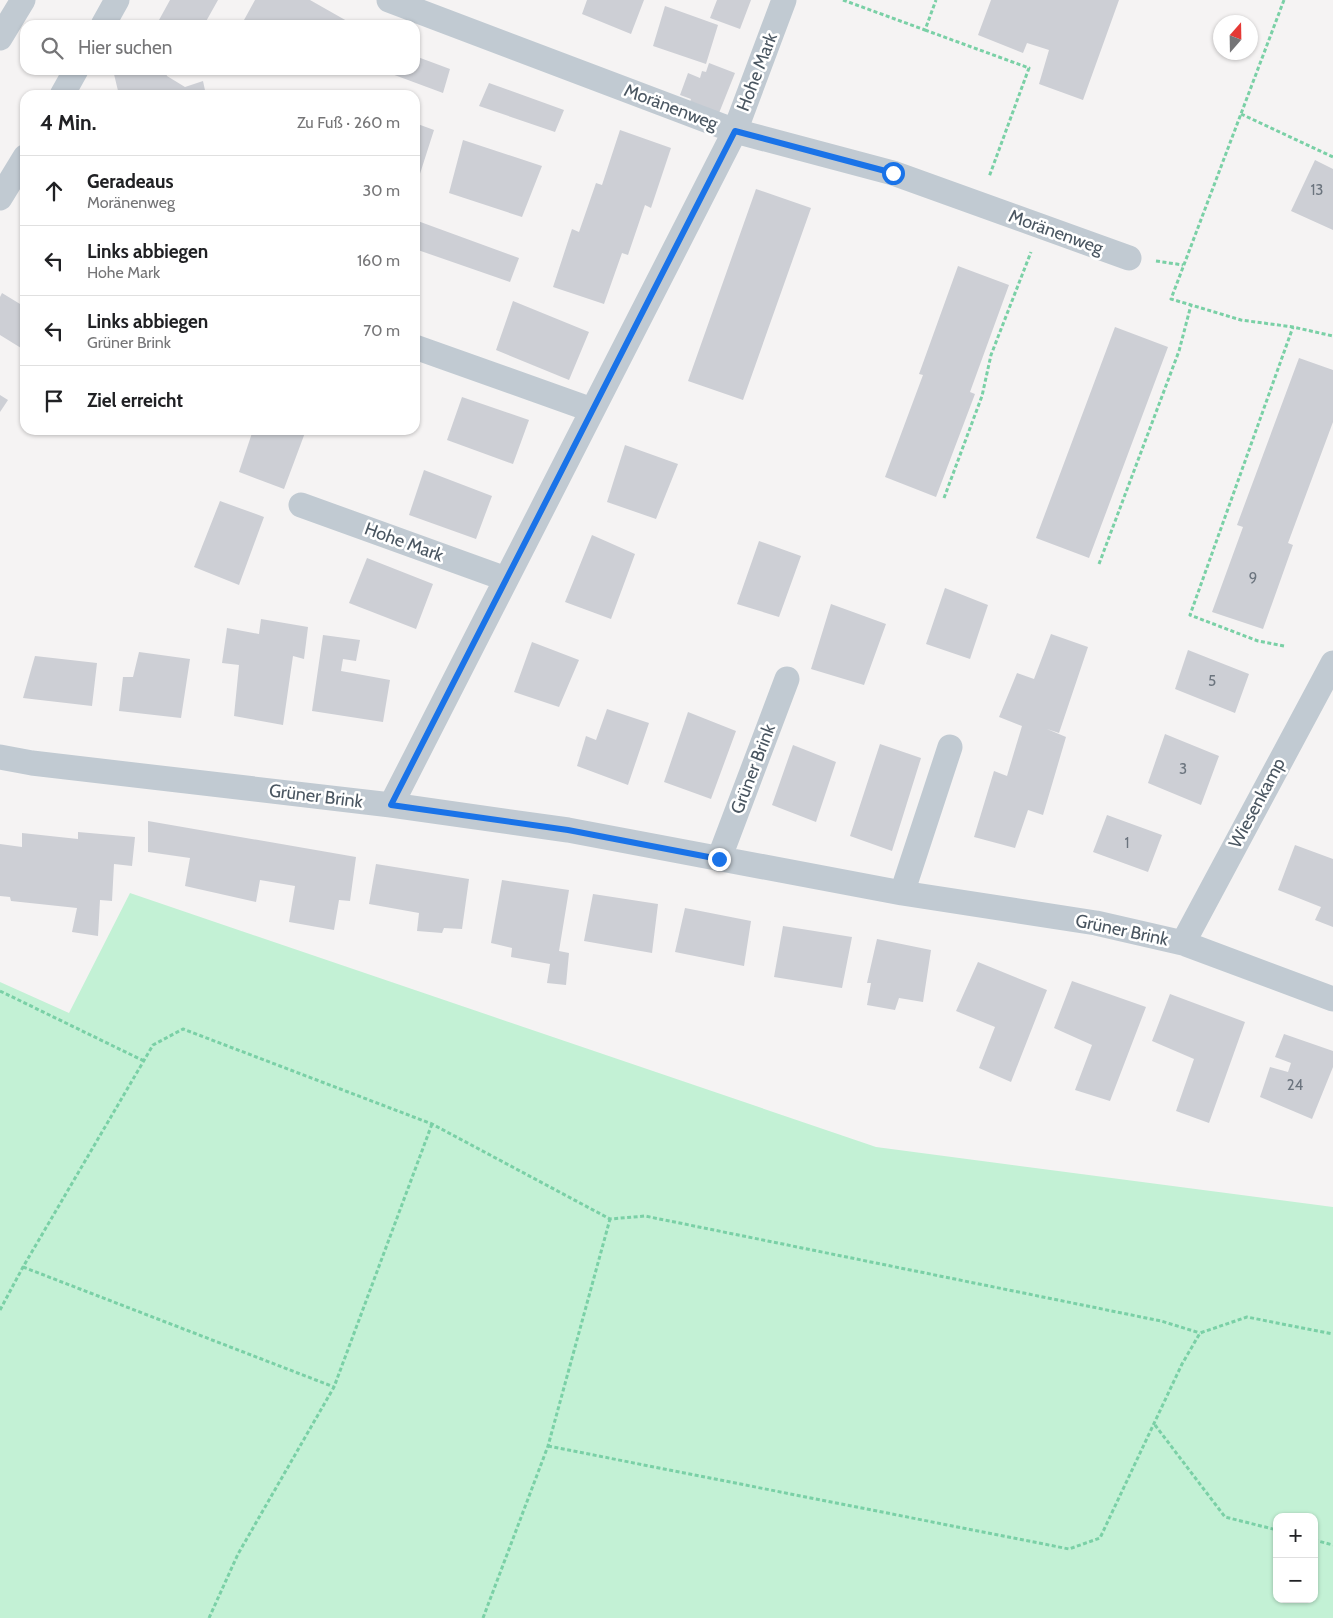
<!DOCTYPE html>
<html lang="de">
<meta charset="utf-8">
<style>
:root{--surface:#fff;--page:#f2f2f2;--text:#202124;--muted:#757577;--line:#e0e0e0}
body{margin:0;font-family:Cabin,sans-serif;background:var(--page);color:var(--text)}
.controls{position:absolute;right:15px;bottom:15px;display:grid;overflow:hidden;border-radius:10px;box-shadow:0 1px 4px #0004}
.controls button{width:45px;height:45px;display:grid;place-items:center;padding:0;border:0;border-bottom:1px solid var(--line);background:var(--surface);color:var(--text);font:25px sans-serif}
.compass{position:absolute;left:1213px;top:15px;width:45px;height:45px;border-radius:50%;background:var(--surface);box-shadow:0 1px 4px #0004;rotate:20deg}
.stop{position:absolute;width:15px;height:15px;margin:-11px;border:4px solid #1a73e8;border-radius:50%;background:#fff}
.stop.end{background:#1a73e8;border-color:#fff;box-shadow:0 1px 5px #0008}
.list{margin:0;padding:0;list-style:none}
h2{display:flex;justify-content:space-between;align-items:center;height:65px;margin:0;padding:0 20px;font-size:21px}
h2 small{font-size:16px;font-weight:400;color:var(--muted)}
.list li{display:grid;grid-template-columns:32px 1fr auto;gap:15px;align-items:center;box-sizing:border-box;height:70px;padding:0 20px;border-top:1px solid var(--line)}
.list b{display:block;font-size:19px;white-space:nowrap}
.list p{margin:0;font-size:16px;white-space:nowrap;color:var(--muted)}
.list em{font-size:16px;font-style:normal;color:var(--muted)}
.icon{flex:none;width:28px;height:28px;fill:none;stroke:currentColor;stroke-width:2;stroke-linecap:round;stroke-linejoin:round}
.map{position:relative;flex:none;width:1333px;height:1618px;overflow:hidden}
.search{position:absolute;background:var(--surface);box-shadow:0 1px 4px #0004;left:20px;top:20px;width:400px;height:55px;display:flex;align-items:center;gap:12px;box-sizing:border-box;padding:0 18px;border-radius:15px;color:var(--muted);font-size:19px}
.panel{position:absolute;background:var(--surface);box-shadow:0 1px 4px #0004;left:20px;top:90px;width:400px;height:345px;border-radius:15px}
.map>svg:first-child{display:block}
.green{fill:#c3f1d5;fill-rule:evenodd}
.building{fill:#cdcfd5}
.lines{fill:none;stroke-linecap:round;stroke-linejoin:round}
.path{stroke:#7ad0a6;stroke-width:3;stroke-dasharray:4 2.5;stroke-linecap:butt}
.minor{stroke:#c1cad2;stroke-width:25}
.route{stroke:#1a73e8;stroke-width:6}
.labels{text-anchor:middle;stroke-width:5;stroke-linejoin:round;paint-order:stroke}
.number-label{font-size:15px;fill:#6b747e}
.street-label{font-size:18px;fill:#4a5661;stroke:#fff}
</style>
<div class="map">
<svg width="1333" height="1618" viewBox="0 0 1333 1618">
<rect width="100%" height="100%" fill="#f5f3f3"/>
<!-- green -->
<path class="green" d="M130 893 876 1147 1333 1207V1618H0V982L69 1013ZM1277 1517H1314V1599H1277Z"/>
<!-- building -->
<path class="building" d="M170 0H218L204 25H166L159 20Z
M255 0H310L354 25H252L244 20Z
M587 0H644L631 34 582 14Z
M717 0H751L740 29 710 18Z
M991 0H1119L1083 100 1039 84 1049 50 1027 43 1023 53 978 35Z
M665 6 718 25 706 64 653 46Z
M415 56 450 69 443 93 381 70H415Z
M709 63 735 73 719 113 690 102 691 99 680 95 688 73 700 78 702 71 706 72Z
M113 70H165L167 76 185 87 203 81 206 95H119Z
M489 83 564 110 555 132 479 106Z
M415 123 434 130 418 180 415 179Z
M620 130 671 148 651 208 645 205 628 255 622 253 604 304 553 287 572 229 579 232 596 183 602 185Z
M463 140 542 166 522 217 449 193Z
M1315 160 1333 169V230L1291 211Z
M756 189 811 208 743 400 688 381Z
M415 220 519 258 510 282 415 249Z
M958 266 1009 285 970 392 975 394 936 497 885 477 923 375 919 374Z
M2 293 25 307V342L21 348 0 335V297Z
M513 301 589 332 569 380 496 350Z
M1115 327 1168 347 1089 558 1036 538Z
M1299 358 1333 370V422L1288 543 1293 545 1263 629 1212 612 1243 527 1237 525Z
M0 395 8 400 0 412Z
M462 397 529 420 513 464 447 440Z
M253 430H306L284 489 239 472Z
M625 445 678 464 656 519 607 502Z
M424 470 492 496 476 539 409 515Z
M220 501 264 517 239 585 194 567Z
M592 535 635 554 611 619 565 602Z
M759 541 801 556 779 617 737 604Z
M367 558 433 584 416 629 349 603Z
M945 588 988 605 970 659 926 644Z
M831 604 886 624 864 685 811 669Z
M261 619 308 627 304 659 293 656 283 725 234 716 239 665 222 663 227 628 259 634Z
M1051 634 1088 647 1059 733 1047 729 1066 737 1043 815 1028 810 1015 848 974 837 994 771 1007 776 1022 726 999 717 1017 673 1034 679Z
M323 635 360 640 356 661 343 659 341 671 390 680 383 722 312 711Z
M532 642 579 660 559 707 514 692Z
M1188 650 1249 674 1235 713 1175 689Z
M139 652 190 659 181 718 119 711 123 677H133Z
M35 656 97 663 92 706 23 698Z
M607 709 649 723 628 785 577 766 586 736 596 740Z
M688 712 736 731 711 799 664 782Z
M1165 734 1219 756 1201 805 1148 783Z
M880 744 921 758 892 851 850 836Z
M793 745 836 762 816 822 772 805Z
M1107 815 1162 835 1148 872 1093 852Z
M148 821 356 857 350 901 339 900 334 930 289 922 295 886 260 880 256 902 185 886 190 858 148 852Z
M78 832 135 837 132 866 114 864 112 901 100 900 98 936 72 932 77 908 11 901 10 897 0 896V844L22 847V833L78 839Z
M1295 845 1333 859V927L1315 920 1321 907 1278 890Z
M376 864 469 879 462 929 444 928 442 933 417 931 419 913 369 904Z
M502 880 569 890 559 951 569 953 566 985 547 983 550 964 511 957 512 948 491 943Z
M593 894 658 904 652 953 584 941Z
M685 908 751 921 744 966 675 952Z
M783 926 852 937 842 988 774 977Z
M877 939 931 950 923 1002 899 998 895 1010 867 1005 871 983H867Z
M978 962 1047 990 1011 1082 979 1068 995 1027 956 1011Z
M1072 981 1146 1007 1110 1101 1075 1090 1092 1045 1054 1028Z
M1170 994 1245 1022 1209 1123 1176 1111 1194 1059 1152 1041Z
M1284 1034 1333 1051V1067L1312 1119 1260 1097 1270 1067 1288 1072 1291 1063 1275 1057Z"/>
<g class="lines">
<!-- path -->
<path class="path" d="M843 0 925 30 936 0
M1284 0 1171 299 1241 320 1293 327 1333 336
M925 30 1029 68 989 177
M1241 114 1333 157
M1156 261 1183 265
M944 498 982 396 991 355 1031 252
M1099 564 1179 351 1191 305
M1284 646 1258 641 1190 615 1293 327
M0 991 144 1061
M23 1267 334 1387
M0 1310 23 1267 153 1045 183 1029 432 1124 610 1219 645 1216 1161 1321 1200 1333
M1155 1425 1225 1517 1277 1530
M548 1446 1069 1549 1100 1538 1182 1364 1200 1333 1247 1317 1333 1334
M1314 1540 1333 1545
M209 1618 238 1554 334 1387 432 1124
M483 1618 548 1446 610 1219"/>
<!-- minor -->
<path class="minor" d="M389 0 735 131 893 173 1129 258
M103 25 117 0
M0 38 23 0
M62 95 76 70
M0 198 25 157
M415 347 592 410
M301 505 506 579
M0 757 32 763 391 805 568 830 902 893 1096 923 1183 943 1333 999
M391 805 735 131 784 0
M719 859 787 679
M902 893 950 747
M1183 943 1333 663"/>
</g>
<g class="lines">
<!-- route -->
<path class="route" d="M719 859 568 830 391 805 735 131 893 173"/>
</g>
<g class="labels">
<!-- number labels -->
<g class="number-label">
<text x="1317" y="195">13</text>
<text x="1253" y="583">9</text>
<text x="1212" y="686">5</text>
<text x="1183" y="774">3</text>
<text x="1127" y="848">1</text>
<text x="1295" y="1090">24</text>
</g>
<!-- street labels -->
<g class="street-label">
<text transform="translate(757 72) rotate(-69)" y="6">Hohe Mark</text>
<text transform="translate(671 107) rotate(21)" y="6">Moränenweg</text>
<text transform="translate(1056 232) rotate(20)" y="6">Moränenweg</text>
<text transform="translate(404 542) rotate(20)" y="6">Hohe Mark</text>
<text transform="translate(753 769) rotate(-69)" y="6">Grüner Brink</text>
<text transform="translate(316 796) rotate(7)" y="6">Grüner Brink</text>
<text transform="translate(1257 803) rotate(-62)" y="6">Wiesenkamp</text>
<text transform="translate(1122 930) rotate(12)" y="6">Grüner Brink</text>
</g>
</g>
</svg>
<div class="controls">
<button>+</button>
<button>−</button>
</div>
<svg class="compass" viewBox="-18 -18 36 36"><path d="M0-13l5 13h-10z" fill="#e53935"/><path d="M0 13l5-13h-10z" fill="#757577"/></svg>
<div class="stop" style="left:893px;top:173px"></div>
<div class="stop end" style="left:719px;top:859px"></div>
<div class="search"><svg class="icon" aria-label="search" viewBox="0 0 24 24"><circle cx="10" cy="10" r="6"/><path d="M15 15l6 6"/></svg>Hier suchen</div>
<section class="panel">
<h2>4 Min.<small>Zu Fuß · 260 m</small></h2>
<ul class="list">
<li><svg class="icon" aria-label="ahead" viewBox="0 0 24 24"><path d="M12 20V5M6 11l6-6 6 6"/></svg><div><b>Geradeaus</b><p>Moränenweg</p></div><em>30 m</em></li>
<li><svg class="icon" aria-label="left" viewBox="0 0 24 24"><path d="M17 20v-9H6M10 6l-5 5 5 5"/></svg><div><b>Links abbiegen</b><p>Hohe Mark</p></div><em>160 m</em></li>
<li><svg class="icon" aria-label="left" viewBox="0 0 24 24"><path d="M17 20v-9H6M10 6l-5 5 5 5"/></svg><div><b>Links abbiegen</b><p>Grüner Brink</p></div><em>70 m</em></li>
<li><svg class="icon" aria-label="arrive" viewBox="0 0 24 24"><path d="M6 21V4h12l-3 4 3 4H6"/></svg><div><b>Ziel erreicht</b></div></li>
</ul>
</section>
</div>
